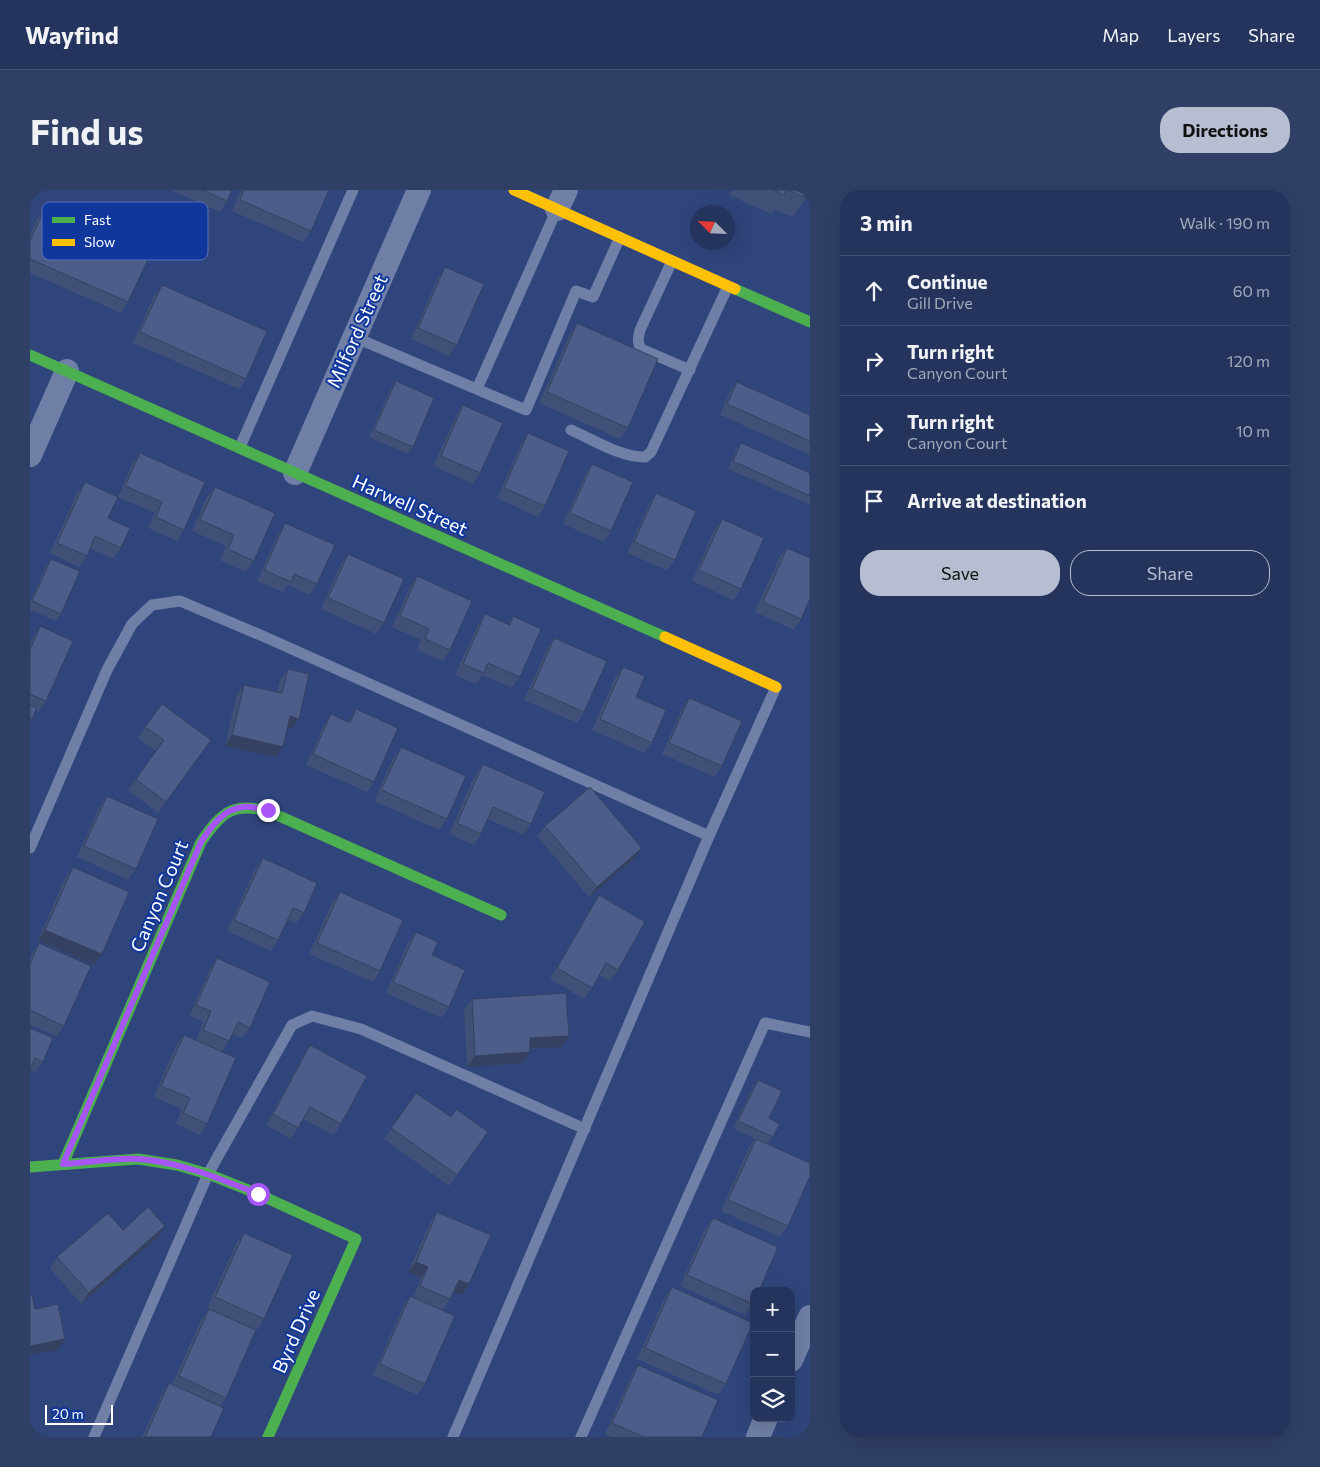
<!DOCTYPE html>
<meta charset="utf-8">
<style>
:root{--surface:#24345d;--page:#303f66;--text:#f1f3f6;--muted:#a3aabc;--line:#414f72;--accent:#b7bed1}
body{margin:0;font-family:Commissioner,sans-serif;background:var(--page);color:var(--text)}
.controls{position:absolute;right:15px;bottom:15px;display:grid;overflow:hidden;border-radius:10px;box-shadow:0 5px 20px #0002}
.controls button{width:45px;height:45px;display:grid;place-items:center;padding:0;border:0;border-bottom:1px solid var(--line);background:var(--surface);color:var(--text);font:25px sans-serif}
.compass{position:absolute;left:660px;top:15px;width:45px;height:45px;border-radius:50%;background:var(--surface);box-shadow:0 5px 20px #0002;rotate:294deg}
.scale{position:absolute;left:15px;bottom:12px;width:68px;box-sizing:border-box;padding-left:5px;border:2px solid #fff;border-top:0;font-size:14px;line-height:18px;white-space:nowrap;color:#fff;-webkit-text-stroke:4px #10379c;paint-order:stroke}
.stop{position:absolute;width:15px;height:15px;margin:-11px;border:4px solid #a855f7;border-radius:50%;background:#fff}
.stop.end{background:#a855f7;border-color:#fff;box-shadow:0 1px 5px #0008}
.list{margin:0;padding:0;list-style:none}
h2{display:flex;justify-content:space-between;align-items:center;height:65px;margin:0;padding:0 20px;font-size:21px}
h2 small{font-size:16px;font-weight:400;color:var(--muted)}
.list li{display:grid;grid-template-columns:32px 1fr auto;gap:15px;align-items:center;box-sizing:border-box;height:70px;padding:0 20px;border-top:1px solid var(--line)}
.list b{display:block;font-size:19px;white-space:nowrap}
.list p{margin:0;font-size:16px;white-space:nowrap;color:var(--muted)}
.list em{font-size:16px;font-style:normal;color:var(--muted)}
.actions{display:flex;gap:10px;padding:15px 20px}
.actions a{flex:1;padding:11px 0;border:1px solid var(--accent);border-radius:20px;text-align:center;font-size:18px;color:var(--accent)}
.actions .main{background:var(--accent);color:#111}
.icon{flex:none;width:28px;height:28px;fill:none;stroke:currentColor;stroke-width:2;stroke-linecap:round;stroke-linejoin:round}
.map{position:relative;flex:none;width:780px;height:1247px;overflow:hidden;border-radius:20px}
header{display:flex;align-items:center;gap:30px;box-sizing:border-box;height:70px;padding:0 25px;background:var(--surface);border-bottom:1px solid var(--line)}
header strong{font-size:24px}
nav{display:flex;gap:28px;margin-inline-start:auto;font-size:18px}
.intro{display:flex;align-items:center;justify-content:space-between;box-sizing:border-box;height:120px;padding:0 30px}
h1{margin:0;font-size:35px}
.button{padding:12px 22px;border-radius:20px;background:var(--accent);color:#111;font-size:18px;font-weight:700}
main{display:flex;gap:30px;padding:0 30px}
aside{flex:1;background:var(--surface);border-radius:20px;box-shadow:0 5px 20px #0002}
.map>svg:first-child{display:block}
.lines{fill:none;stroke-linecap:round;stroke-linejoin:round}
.lane{stroke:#707fa6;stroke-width:11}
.street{stroke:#707fa6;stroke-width:24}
.fast{stroke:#4caf50;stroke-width:11}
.slow{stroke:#ffc107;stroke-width:11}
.wall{fill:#415076}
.shaded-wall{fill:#354160}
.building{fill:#4c5d89;stroke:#354160}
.route{stroke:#a855f7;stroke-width:6}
.labels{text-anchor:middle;stroke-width:4;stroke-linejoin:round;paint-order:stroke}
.street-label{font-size:19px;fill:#fff;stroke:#10379c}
.key{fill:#10379c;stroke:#5873ba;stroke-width:1}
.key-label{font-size:14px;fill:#fff}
</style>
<header>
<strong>Wayfind</strong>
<nav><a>Map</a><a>Layers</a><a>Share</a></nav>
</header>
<div class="intro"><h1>Find us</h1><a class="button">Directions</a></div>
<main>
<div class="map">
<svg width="780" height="1247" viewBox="0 0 780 1247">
<rect width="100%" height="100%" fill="#30457c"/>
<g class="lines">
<!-- lane -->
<path class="lane" d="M642 71 610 140C608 148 607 152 611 159L660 180
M324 147 496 220 546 101 563 107 590 47
M447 199 527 19
M541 240C564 250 590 267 615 267L621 262 698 96
M210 257 323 0
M0 658 77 480 102 434 122 415 150 411 235 447 679 646
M64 1247 178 984 262 835 282 826 331 839 555 939
M423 1247 679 646 746 497
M551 1247 735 833 780 842"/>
<!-- street -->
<path class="street" d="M527 19 536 0
M0 265 37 181
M265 283 389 0
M761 1170 780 1127
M728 1247 736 1228"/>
<!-- fast -->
<path class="fast" d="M705 99 780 132
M0 165 635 447
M33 974 171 652C191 623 202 612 238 621L471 725
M0 977 108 969 147 975 178 984 228 1004 326 1049 238 1247"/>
<!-- slow -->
<path class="slow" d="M484 0 705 99
M635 447 746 497"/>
</g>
<!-- wall -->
<path class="wall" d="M141 0H202L197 11 190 22Z
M211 0H299L281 41 273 52 202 21Z
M702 0H780L776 8 763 27 744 19 741 24 699 5Z
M15 18 98 112 91 123 0 83V45L7 29Z
M415 77 427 155 419 166 381 149 408 88Z
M132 95 216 189 209 199 103 153 124 106Z
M547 133 598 238 590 249 509 213 540 144Z
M366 191 383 257 377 264 339 247 361 198Z
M707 192 780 225V265L690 225 699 203Z
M433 215 450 283 443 294 403 276 426 226Z
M498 243 515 316 508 327 467 308 491 254Z
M711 253 780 283V315L698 279 706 260Z
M110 263 154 340 147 351 118 338 125 323 88 307 102 274Z
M562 274 581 341 574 352 533 334 555 285Z
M55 292 78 328 91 358 83 369 60 358 57 366 49 377 20 363 47 303Z
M185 297 224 371 216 382 190 370 196 356 162 341 177 307Z
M626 303 645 370 637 380 597 363 619 314Z
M692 329 711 399 703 410 662 391 684 340Z
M255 333 287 394 280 405 258 395 253 402 227 391 248 344Z
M757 358 771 429 764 440 725 422 749 368Z
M318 364 354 433 346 444 291 419 310 375Z
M21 369 31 424 26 431 0 420V412L16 376Z
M387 386 420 460 413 471 387 460 391 450 362 437 380 397Z
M455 424 478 434 483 426 490 487 482 498 452 485 446 494 425 485 448 435Z
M10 436 16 511 8 522 6 521 0 533V454L3 447Z
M524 448 554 522 547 533 494 510 517 459Z
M593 477 606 507 622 553 614 563 562 540 585 488Z
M258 479 261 539 257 538 246 567 195 556 206 506 214 495 247 502 250 490Z
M659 508 692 576 684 587 632 564 652 519Z
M132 514 181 550 128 623 98 600 126 561 108 548Z
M326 519 344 592 337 602 276 575 294 535 301 524 318 532Z
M371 557 417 629 409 640 344 611 363 568Z
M453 574 501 634 493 645 458 629 451 644 444 655 419 644 445 585Z
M77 606 106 679 98 690 47 667 69 617Z
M515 636 604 669 559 707 507 646Z
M233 668 274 723 266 733 258 730 248 750 241 761 197 741 225 679Z
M43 677 72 764 64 775 8 750 35 688Z
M310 702 350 781 343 792 279 764 302 713Z
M569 705 588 780 580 791 569 785 562 798 554 809 520 789 562 716Z
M386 742 402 765 419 817 411 828 356 803 378 753Z
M9 753 34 836 27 846 0 835V767Z
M187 768 220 838 212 848 202 844 199 851 192 862 177 934 170 945 146 934 152 919 124 907 146 855 154 845 166 850 173 832 159 826 180 779Z
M442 809 531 857 500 859 493 873 437 877 434 820Z
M0 838 13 872 5 882 0 880Z
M280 855 311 934 304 945 273 929 268 938 261 949 236 935 273 866Z
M728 890 739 928 743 947 738 954 758 1036 750 1047 691 1021 718 959 725 949 703 938 723 897Z
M386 903 421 927 458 942 419 996 354 949Z
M407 1022 432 1105 423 1102 420 1109 413 1120 395 1194 387 1205 343 1185 373 1117 380 1106 383 1107 391 1088 378 1082 400 1033Z
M683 1028 723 1114 715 1125 650 1096 675 1039Z
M93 1040 128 1047 51 1114 20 1078 27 1067Z
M214 1043 234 1129 227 1140 177 1118 206 1054Z
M642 1097 696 1194 688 1205 607 1169 635 1107Z
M179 1119 196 1208 190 1216 181 1247H112L132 1204 139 1193 142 1195 171 1130Z
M608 1175 672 1247H582L575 1244 601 1186Z"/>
<!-- shaded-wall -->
<path class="shaded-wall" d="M260 526 269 529 261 539 253 537Z
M202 545 253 557 246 567 195 556Z
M612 658 604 669 559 707 567 697Z
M15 740 72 764 64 775 8 750Z
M539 846 531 857 492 859 500 848Z
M500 862 493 873 437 877 445 866Z
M135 1036 128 1047 51 1114 59 1103Z
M386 1072 398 1077 391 1088 378 1082Z
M429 1090 439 1094 432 1105 421 1101Z
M35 1149 27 1160 0 1165V1156Z"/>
<!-- building -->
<path class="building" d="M173 0H202L197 11Z
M214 0H299L281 41 210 10Z
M743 0H756L754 5Z
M758 0H780L776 8Z
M15 18 120 65 98 112 0 69V51Z
M415 77 454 94 427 155 388 138Z
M132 95 237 141 216 189 110 142Z
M547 133 628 169 598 238 517 202Z
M366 191 404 208 383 257 344 240Z
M707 192 780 225V251L697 214Z
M433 215 473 233 450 283 411 266Z
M498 243 539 261 515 316 474 298Z
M711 253 780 283V306L703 271Z
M110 263 175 292 154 340 126 327 132 312 95 296Z
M562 274 603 292 581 341 540 323Z
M55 292 88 307 78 328 100 338 91 358 65 346 57 366 27 353Z
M185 297 245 323 224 371 198 359 204 345 170 330Z
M626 303 666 321 645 370 604 352Z
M692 329 734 348 711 399 669 380Z
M255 333 305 355 287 394 264 384 261 392 234 380Z
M757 358 780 368V409L771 429 733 412Z
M318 364 374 389 354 433 298 408Z
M21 369 50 381 31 424 2 411Z
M387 386 442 411 420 460 395 449 399 439 370 426Z
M455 424 480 435 483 426 511 439 490 487 458 473 454 483 433 474Z
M10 436 43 451 16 511 0 504V460Z
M524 448 577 471 554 522 502 499Z
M593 477 615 486 606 507 636 520 622 553 570 529Z
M258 479 279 484 269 529 260 526 253 557 202 545 214 495 252 503Z
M659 508 712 531 692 576 639 553Z
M132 514 181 550 136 612 106 589 134 550 115 537Z
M0 515 7 518 0 533Z
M326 519 368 538 344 592 283 564 301 524 320 533Z
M371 557 436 586 417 629 351 600Z
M453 574 515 602 501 634 463 617 451 644 427 633Z
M560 597 612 658 567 697 515 636Z
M77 606 128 629 106 679 54 656Z
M233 668 287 693 274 723 263 718 248 750 204 730Z
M43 677 99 702 72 764 15 740Z
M310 702 373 730 350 781 287 753Z
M569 705 615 732 588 780 576 773 562 798 527 778Z
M386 742 408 752 402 765 435 780 419 817 363 792Z
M9 753 61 776 34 836 0 820V774Z
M187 768 240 792 220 838 208 832 199 851 173 840 181 821 166 815Z
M536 803 539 846 500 848V862L445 866 442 809Z
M0 838 23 848 13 872 5 868 0 880Z
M154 845 206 868 177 934 153 923 160 908 131 896Z
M280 855 337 886 311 934 280 917 268 938 243 924Z
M728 890 752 901 739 928 750 934 743 947 708 931Z
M386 903 421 927 426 919 458 942 427 985 361 938Z
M726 949 780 973V986L758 1036 698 1010Z
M118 1017 135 1036 59 1103 27 1067 78 1023 93 1040Z
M407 1022 461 1045 439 1094 429 1090 420 1109 390 1096 398 1077 386 1072Z
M683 1028 748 1057 729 1101H724V1112L723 1114 657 1085Z
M214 1043 263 1065 234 1129 185 1107Z
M642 1097 723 1133 696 1194 615 1158Z
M2 1105 5 1119 28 1114 35 1149 0 1156V1106Z
M380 1106 425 1126 395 1194 350 1174Z
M179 1119 226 1140 196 1208 149 1186Z
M608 1175 688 1210 672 1247H614L582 1233Z
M139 1193 194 1218 181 1247H115Z"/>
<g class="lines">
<!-- route -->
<path class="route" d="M228 1004C189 988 152 973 110 969 88 967 56 973 33 974L171 652C181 637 193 619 213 617 221 616 230 619 238 620"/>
</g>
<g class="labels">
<!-- street labels -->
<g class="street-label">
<text transform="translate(327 141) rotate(-66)" y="7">Milford Street</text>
<text transform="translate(380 315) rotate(24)" y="7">Harwell Street</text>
<text transform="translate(129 706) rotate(-67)" y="7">Canyon Court</text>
<text transform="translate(266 1141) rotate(-66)" y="7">Byrd Drive</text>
</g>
</g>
<!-- legend -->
<rect x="12" y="12" width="166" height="58" rx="8" class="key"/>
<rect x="22" y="27" width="23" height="6" fill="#4caf50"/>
<rect x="22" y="49" width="23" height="7" fill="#ffc107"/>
<g class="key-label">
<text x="54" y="35">Fast</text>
<text x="54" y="57">Slow</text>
</g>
</svg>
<div class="controls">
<button>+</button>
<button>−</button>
<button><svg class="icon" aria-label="layers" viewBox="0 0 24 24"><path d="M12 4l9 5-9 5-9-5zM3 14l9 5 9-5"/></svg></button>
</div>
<svg class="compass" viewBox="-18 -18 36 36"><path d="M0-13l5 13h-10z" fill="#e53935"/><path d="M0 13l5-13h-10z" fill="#a3aabc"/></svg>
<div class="scale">20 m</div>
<div class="stop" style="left:228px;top:1004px"></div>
<div class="stop end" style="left:238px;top:620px"></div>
</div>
<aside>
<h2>3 min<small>Walk · 190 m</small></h2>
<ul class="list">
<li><svg class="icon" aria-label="ahead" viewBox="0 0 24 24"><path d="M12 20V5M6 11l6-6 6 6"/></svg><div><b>Continue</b><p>Gill Drive</p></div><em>60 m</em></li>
<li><svg class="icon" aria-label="right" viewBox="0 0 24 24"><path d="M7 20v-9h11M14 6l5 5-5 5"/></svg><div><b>Turn right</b><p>Canyon Court</p></div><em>120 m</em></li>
<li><svg class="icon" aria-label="right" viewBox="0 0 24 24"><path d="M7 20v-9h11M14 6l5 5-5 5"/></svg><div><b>Turn right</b><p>Canyon Court</p></div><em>10 m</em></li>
<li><svg class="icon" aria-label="arrive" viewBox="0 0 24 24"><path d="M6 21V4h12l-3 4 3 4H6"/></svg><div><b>Arrive at destination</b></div></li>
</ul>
<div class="actions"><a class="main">Save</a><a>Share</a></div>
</aside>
</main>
